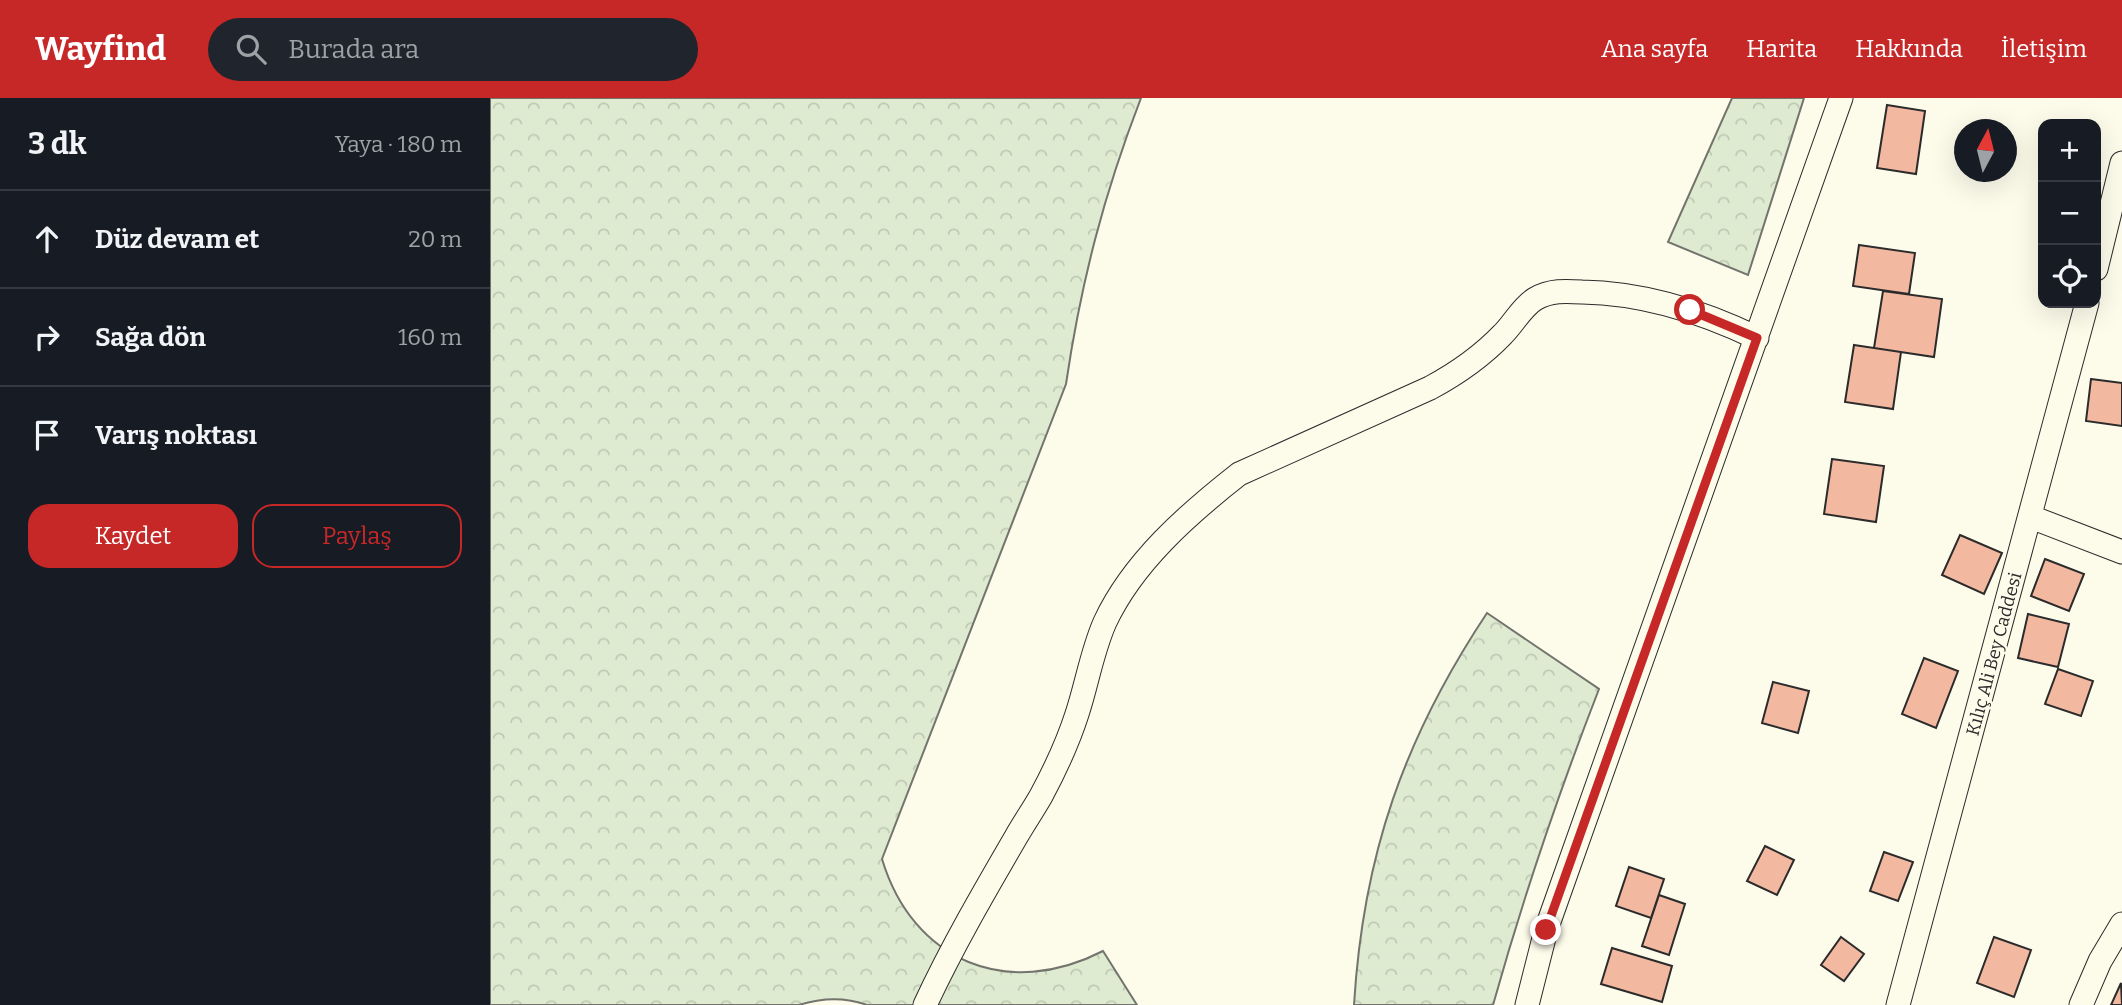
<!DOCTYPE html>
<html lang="tr">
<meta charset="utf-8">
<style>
:root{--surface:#171b24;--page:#20242c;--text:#f1f3f6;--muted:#9ea1a6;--line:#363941;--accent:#c62828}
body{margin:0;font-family:Bitter,serif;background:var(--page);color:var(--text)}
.controls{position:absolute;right:21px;top:21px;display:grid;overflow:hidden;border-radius:14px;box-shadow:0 7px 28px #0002}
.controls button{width:63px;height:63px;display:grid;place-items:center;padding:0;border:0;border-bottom:2px solid var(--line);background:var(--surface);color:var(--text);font:35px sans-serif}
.compass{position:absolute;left:1464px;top:21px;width:63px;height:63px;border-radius:50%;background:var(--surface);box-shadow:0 7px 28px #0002;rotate:7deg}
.stop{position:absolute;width:21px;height:21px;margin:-16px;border:5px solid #c62828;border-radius:50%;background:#fff}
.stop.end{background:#c62828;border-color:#fff;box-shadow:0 2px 7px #0008}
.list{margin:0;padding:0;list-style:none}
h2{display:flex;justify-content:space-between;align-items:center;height:91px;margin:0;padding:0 28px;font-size:30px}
h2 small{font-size:23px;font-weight:400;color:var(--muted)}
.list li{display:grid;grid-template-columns:46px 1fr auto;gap:21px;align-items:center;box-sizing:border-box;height:98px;padding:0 28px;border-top:2px solid var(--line)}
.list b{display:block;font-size:26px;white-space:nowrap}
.list em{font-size:23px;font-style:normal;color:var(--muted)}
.actions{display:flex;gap:14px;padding:21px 28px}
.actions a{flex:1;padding:16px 0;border:2px solid var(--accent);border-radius:21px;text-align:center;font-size:24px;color:var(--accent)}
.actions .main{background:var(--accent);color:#fff}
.icon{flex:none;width:38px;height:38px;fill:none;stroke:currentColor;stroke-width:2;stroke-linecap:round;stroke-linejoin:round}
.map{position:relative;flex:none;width:1632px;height:907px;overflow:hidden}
header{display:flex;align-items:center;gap:42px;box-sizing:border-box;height:98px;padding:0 35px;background:var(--accent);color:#fff}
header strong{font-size:33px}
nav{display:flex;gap:38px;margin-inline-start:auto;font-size:24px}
.search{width:490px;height:63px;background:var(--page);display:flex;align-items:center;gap:18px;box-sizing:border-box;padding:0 24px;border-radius:38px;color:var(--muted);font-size:26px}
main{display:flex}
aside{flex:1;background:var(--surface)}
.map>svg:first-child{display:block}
.forest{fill:url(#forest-crowns);stroke:#74746e;stroke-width:2}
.building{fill:#f2b8a0;stroke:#2b2b2b;stroke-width:2}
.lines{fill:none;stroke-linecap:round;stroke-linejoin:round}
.minor-casing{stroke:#2b2b2b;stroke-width:25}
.minor{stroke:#fdfbea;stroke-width:23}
.route{stroke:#c62828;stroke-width:9}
.labels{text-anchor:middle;stroke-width:5;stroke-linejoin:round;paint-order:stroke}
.street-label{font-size:18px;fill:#2b2b2b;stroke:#fdfbea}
</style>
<header>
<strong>Wayfind</strong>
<div class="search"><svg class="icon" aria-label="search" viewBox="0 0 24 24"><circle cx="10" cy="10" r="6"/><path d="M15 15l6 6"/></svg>Burada ara</div>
<nav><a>Ana sayfa</a><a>Harita</a><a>Hakkında</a><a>İletişim</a></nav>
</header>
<main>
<aside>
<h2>3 dk<small>Yaya · 180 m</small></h2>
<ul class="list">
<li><svg class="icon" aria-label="ahead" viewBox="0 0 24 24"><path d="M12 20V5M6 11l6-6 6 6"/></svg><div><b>Düz devam et</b></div><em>20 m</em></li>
<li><svg class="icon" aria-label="right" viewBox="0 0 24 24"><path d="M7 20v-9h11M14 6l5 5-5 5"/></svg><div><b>Sağa dön</b></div><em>160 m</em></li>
<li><svg class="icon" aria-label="arrive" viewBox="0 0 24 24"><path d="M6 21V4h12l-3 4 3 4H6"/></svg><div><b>Varış noktası</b></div></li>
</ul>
<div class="actions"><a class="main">Kaydet</a><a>Paylaş</a></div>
</aside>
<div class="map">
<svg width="1632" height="907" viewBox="0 0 1632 907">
<defs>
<pattern id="forest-crowns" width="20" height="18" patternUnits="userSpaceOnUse" patternTransform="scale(1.75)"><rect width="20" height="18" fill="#deebd1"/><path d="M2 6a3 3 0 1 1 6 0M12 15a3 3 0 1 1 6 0" fill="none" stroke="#bfcab4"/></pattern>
</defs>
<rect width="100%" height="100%" fill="#fdfbea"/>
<!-- forest -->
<path class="forest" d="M0 0H651C614 96 591 184 576 286L392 761C423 864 518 902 613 853L647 907H377C355 899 331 900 309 907H0Z
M1242 0H1314L1258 177 1178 144Z
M997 515 1109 591C1069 694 1033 800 1003 907H864C873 757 914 640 997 515Z"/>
<!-- building -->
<path class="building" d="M1397 7 1435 13 1426 76 1387 70Z
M1369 147 1425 155 1419 196 1363 188Z
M1393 193 1452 201 1444 259 1384 250Z
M1364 247 1411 254 1403 311 1355 304Z
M1601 281 1632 285V328L1596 323Z
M1342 361 1394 368 1386 424 1334 416Z
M1470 437 1512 455 1494 496 1452 477Z
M1555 461 1594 476 1579 513 1541 498Z
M1538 516 1579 526 1568 569 1528 560Z
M1434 560 1468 573 1446 630 1412 616Z
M1568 571 1603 583 1591 618 1555 606Z
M1283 584 1319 593 1308 635 1272 625Z
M1275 748 1304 762 1287 797 1257 783Z
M1394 754 1423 764 1408 803 1380 793Z
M1139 769 1174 781 1161 820 1126 808Z
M1169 797 1195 806 1179 857 1152 848Z
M1351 839 1374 856 1354 883 1331 867Z
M1504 839 1541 852 1524 899 1487 885Z
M1122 850 1182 868 1172 904 1111 886Z
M1631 885 1632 907H1621Z"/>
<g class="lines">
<defs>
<path id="minor" d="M1606 171 1632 65
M1541 419 1632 454
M435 907C462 849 494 794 526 739 534 725 543 712 551 698 565 672 578 644 587 616 597 586 602 553 615 524 643 464 698 416 749 376L940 290C968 275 991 259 1013 236 1024 225 1032 209 1045 201 1060 192 1076 193 1092 194 1154 195 1211 213 1267 240
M1037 907 1056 832 1351 0
M1408 907 1597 205
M1591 907 1610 863 1632 826"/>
</defs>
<!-- minor casing -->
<use href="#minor" class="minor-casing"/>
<!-- minor -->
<use href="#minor" class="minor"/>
</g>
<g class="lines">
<!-- route -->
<path class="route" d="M1056 832 1267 240 1200 212"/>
</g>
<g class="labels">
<!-- street labels -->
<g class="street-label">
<text transform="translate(1504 556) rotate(-75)" y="6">Kılıç Ali Bey Caddesi</text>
</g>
</g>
</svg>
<div class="controls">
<button>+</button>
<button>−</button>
<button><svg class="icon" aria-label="locate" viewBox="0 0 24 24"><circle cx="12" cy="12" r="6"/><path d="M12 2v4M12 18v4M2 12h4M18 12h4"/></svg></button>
</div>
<svg class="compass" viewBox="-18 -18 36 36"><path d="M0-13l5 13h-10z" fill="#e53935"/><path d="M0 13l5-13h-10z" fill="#9ea1a6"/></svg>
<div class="stop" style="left:1200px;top:212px"></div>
<div class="stop end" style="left:1056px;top:832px"></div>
</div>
</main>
